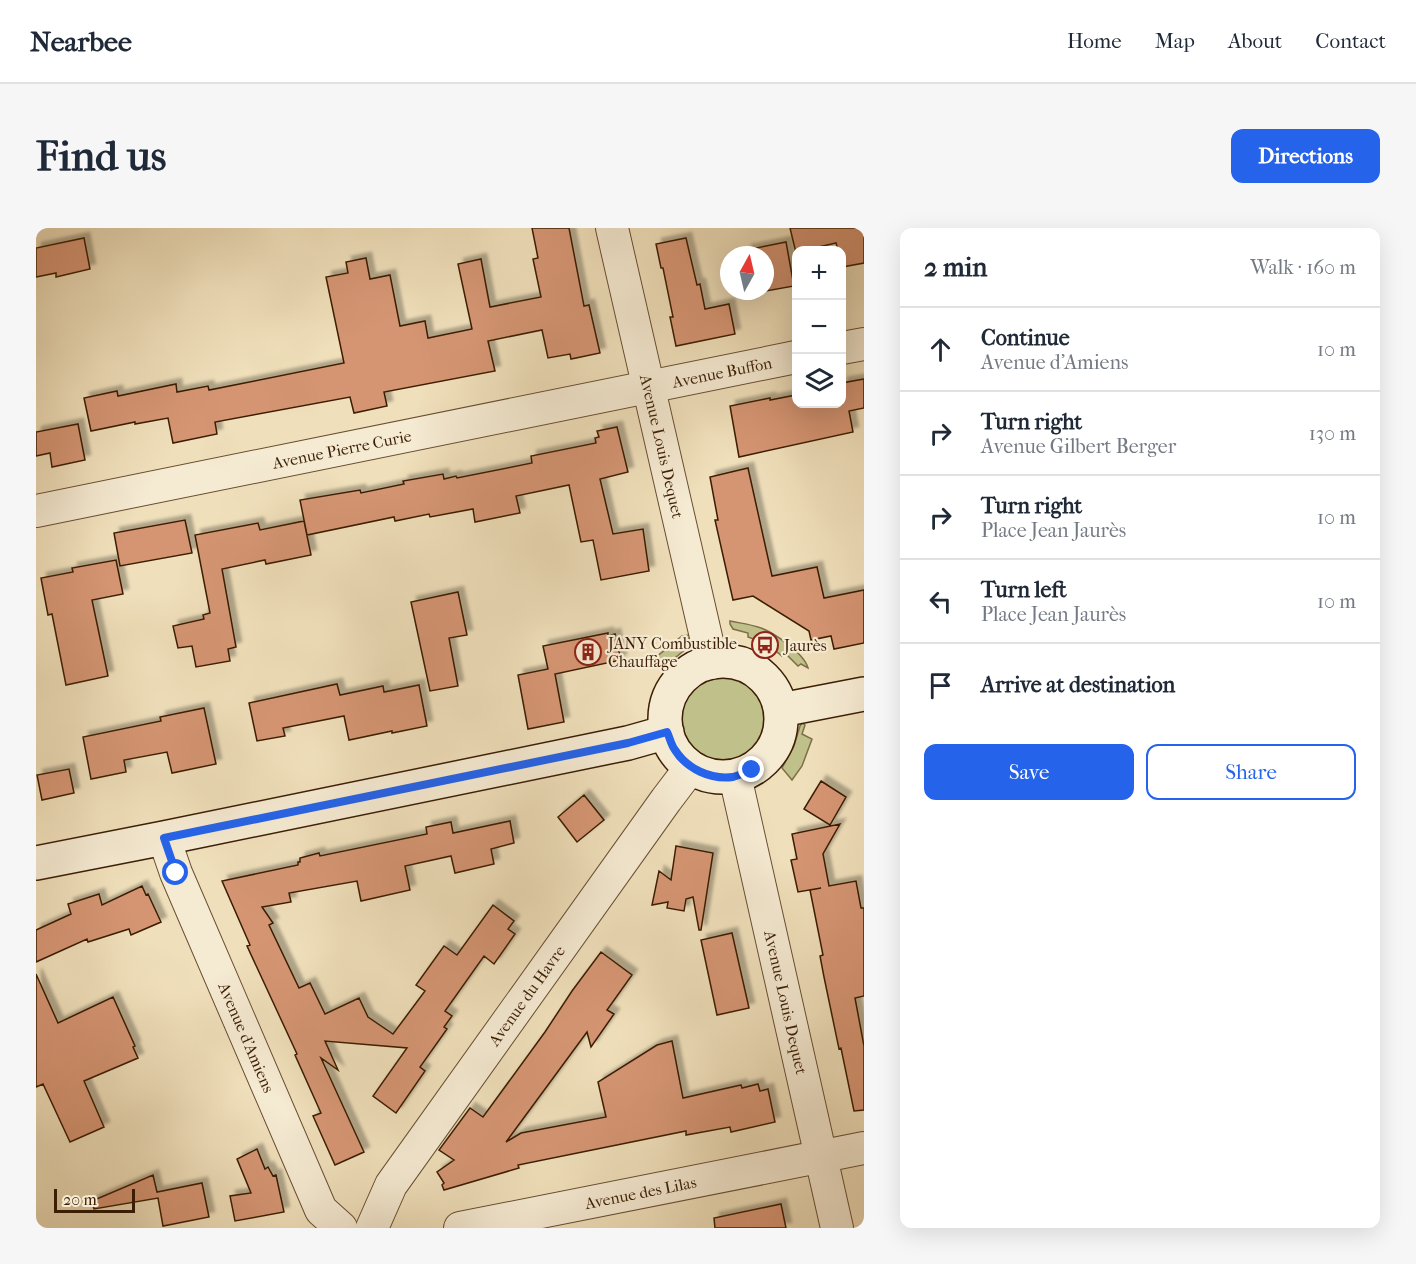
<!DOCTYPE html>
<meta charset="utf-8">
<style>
:root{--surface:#fff;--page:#f6f6f7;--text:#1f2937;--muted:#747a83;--line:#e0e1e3;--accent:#2563eb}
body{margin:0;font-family:"IM FELL French Canon",serif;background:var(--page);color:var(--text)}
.controls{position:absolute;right:18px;top:18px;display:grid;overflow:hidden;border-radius:12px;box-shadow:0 6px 24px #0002}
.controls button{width:54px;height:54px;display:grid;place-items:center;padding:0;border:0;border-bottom:2px solid var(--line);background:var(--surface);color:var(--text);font:30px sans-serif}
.compass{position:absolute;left:684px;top:18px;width:54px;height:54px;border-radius:50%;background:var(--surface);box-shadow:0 6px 24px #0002;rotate:8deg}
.scale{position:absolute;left:18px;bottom:15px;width:81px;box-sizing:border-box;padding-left:6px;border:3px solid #3c1e05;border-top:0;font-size:16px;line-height:21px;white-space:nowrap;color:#3c1e05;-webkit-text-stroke:4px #f5ead2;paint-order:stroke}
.stop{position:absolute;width:18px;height:18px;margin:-14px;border:4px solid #2563eb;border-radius:50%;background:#fff}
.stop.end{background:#2563eb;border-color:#fff;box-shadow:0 2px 6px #0008}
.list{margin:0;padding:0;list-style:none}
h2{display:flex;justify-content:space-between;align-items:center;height:78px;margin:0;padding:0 24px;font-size:26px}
h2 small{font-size:20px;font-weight:400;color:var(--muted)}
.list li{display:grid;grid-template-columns:39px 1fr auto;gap:18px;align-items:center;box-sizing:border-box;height:84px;padding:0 24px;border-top:2px solid var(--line)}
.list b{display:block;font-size:22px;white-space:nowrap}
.list p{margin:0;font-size:20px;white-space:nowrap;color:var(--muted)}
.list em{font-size:20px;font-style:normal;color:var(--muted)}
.actions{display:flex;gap:12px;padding:18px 24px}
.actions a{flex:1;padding:14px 0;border:2px solid var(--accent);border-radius:12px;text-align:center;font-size:21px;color:var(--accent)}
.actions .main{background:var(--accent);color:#fff}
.icon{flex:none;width:33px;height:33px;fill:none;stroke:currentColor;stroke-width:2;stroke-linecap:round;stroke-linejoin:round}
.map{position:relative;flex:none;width:828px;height:1000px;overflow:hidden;border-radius:12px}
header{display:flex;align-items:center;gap:36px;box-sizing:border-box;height:84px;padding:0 30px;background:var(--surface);border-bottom:2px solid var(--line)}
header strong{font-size:28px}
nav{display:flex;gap:33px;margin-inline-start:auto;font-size:21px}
.intro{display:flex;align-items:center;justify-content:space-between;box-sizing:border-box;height:144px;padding:0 36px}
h1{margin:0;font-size:42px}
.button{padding:15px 27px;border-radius:12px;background:var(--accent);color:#fff;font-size:21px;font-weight:700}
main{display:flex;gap:36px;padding:0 36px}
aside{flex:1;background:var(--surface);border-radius:12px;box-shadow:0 6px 24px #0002}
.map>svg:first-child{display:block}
.green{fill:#c0c08b;stroke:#7e6f48;stroke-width:1.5}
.building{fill:#d59573;stroke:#3c1e05;stroke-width:1.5;filter:url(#shadow)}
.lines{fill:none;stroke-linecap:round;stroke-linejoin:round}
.street-casing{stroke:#694e32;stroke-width:34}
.secondary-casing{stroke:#3c1e05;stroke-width:36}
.street{stroke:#f5ead2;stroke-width:32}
.secondary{stroke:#f5ead2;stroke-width:33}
.route{stroke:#2563eb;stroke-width:8}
.labels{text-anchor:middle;stroke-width:4.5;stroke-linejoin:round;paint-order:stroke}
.street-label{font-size:16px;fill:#3c1e05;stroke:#f5ead2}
.poi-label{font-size:16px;fill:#3c1e05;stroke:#f5ead2;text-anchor:start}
</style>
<header>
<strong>Nearbee</strong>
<nav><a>Home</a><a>Map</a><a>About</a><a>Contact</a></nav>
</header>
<div class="intro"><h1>Find us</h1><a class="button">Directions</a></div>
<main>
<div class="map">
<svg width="828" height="1000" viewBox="0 0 828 1000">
<defs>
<filter id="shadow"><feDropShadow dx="5.5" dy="-5.5" stdDeviation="1.5" flood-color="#0004"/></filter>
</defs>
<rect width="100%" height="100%" fill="#efdfba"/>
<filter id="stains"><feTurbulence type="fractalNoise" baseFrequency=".00333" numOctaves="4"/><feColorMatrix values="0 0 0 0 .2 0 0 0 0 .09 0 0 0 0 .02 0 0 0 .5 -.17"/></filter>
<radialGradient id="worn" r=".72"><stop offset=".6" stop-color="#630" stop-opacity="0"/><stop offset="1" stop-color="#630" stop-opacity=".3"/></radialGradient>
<!-- green -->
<path class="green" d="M694 393C703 395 713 396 722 399 736 403 768 425 772 440L765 436 762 438 750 426 746 428 731 416 712 409V405L697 401 694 396Z
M654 407 651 420 634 434 619 430 646 408Z
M641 493a46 46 0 1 1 92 0a46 46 0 1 1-92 0Z
M766 495 769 497 766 506 776 511 766 538 756 552 746 540 758 518 764 498Z"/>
<!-- building -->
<path class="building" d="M496 0H533L548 78 553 77 564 125 535 131 534 126 512 130 506 102 452 113 459 143 348 164 351 178 318 185 314 169 179 194 181 206 137 215 132 190 99 196V194L55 203 48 170 81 163 82 168 140 156 141 164 172 158 173 162 308 135 290 49 312 45 310 34 330 30 334 51 354 47 364 98 389 93 392 110 436 101 422 36 445 31 454 79 505 69 497 31 502 30Z
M754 0H828V35L806 39V22H802L800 15 770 22H760V25Z
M48 10 54 41 20 49V45L0 49V20Z
M650 10 661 57 664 56 669 81 693 76 699 106 640 118 634 89H637L627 40H625L620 16Z
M750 14 758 58 719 65 718 63H729V27H711L710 22Z
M828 151V180L813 183 817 204 703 229 694 178 734 170V172L760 167V176H806V155Z
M42 196 49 232 16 239 14 225 0 228V204Z
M581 199 592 244 564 251 577 306 607 301 613 343 565 352 557 312 545 314 533 257 480 268 484 285 439 294 437 281 394 289 393 286 359 293 358 289 271 307 264 272 324 262 325 265 368 256 367 253 407 246 408 251 420 248 421 250 496 235 495 228 560 215 559 210 563 209 561 203Z
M712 240 736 348 781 339 788 370 828 362V415L798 421 795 408 775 412 773 403 717 368 697 372 679 292H682L674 249Z
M149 292 156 325 84 338 78 305Z
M268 293 275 327 230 336 229 332 186 341 200 419 192 421 194 433 160 439 156 418 142 420 137 398 168 391 167 387 174 385 159 307 222 295 224 302Z
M80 332 87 366 56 372 72 448 30 457 16 386 12 387 5 350 37 344 36 340Z
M422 364 431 407 413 410 422 458 394 463 375 374Z
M572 405V408L579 406 585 432 519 446 528 494 492 501 482 447 512 441 507 418Z
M301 456 304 467 347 458 348 464 383 457 391 498 356 505V503L313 512 308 488 247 500 249 508 221 513 213 475Z
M168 480 180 536 136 545 131 524 88 532 90 544 55 551 47 509 125 493 124 489Z
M33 541 38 565 6 572 1 547Z
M785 553 810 569 794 597 768 581Z
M548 567 568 592 541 614 522 589Z
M474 593 478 615 455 621 458 636 419 645 415 628 369 638 374 662 325 673 321 653 253 665 255 674 226 679 237 695 233 697 263 760 274 755 289 786 323 770 332 789 357 806 389 763 380 757 408 718 421 727 457 677 478 693 472 701 479 706 458 736 448 728 409 783 416 788 408 799 411 801 384 839 389 843 360 885 337 868 371 820 289 813 302 842 285 830 328 924 299 937 277 888 285 885 259 827 261 826 211 718 214 717 186 653 262 637V634H264V630L283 625 284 628 391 606 390 599 415 594 417 605Z
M804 596 787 626 793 658 820 653 825 680H828V768L819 770 828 818V882L818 883 805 820 803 821 788 749 784 728 787 727 774 662 785 660 762 664 755 632 761 631 756 606Z
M640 618 677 625 665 702H663L657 669 650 671 648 683 631 680 632 674 616 677 623 643 635 652Z
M106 658 110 667 112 666 125 694 95 707 93 701 52 714 51 711 0 734V702L35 686 32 676 63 666 66 677Z
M696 705 713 780 681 787 665 712Z
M565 724 596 747 571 782 578 786 555 819 551 804 470 914 485 905 570 889 562 854 621 817 636 813 647 870 705 857 706 860 722 856 724 863 732 861 739 894 695 904 694 899 650 907V903L482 937 483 940 408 962 406 957 408 955 401 944 418 932 403 922 434 880 447 889 509 804 536 763Z
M0 746 22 795 77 769 99 818 97 819 102 830 48 853 68 899 34 914 7 856 0 859Z
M221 921 229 941 232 939 237 948 240 947 248 984 199 993 194 968 215 965 201 931Z
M117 947 121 964 166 955 173 989 127 998 122 970 58 981 56 973Z
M745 976 750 1000H679L678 990Z"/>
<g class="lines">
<defs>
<g id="street">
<path id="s1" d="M576 0 676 435"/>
<path d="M806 120 828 116"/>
<path id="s2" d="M0 283 760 129"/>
<path id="s3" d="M699 548 801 1000"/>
<path id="s4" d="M128 610 140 645 285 982 305 1000"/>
<path id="s5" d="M336 1000 355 957 630 572 655 539"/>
<path id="s6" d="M424 1000 828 920"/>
</g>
<path id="secondary" d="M629 491a58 58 0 1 1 116 0a58 58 0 1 1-116 0Z
M745 482 828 466
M0 635 128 610 592 515 631 504"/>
</defs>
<!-- street casing -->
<use href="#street" class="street-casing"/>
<!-- secondary casing -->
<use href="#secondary" class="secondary-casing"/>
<!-- street -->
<use href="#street" class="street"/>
<!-- secondary -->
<use href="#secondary" class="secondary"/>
</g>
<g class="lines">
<!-- route -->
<path class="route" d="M140 645 128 610 592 515 631 504C634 510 635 517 639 522 651 541 675 552 697 549 704 547 710 544 716 542"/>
</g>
<!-- icons -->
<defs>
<symbol id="bus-ring" viewBox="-11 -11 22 22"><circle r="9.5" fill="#f5ead2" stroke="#8f2418" stroke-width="1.5"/><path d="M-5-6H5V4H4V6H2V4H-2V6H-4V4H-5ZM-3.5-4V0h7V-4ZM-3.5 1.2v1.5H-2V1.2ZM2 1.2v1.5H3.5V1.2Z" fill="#8f2418"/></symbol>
<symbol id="building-ring" viewBox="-11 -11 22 22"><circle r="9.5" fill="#f5ead2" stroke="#8f2418" stroke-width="1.5"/><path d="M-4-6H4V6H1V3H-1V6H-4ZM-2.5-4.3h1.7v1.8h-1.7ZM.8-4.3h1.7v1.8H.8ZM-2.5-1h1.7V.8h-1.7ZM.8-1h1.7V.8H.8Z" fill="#8f2418"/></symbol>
</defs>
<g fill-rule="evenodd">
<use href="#bus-ring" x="714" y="402" width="30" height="30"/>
<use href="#building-ring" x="537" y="409" width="30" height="30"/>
</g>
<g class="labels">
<!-- street labels -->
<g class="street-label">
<text dy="6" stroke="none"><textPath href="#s2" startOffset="700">Avenue Buffon</textPath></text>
<text dy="6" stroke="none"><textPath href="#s1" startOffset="224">Avenue Louis Dequet</textPath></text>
<text dy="6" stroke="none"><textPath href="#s2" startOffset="312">Avenue Pierre Curie</textPath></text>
<text dy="6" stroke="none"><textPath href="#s5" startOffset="280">Avenue du Havre</textPath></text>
<text dy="6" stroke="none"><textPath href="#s3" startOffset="232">Avenue Louis Dequet</textPath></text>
<text dy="6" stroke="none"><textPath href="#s4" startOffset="216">Avenue d'Amiens</textPath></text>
<text dy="6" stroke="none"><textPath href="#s6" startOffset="184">Avenue des Lilas</textPath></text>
</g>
<!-- poi labels -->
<g class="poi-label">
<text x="572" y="421">JANY Combustible<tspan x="572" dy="18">Chauffage</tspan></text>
<text x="748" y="423">Jaurès</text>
</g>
</g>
<rect width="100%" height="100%" filter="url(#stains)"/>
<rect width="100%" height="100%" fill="url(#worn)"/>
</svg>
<div class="controls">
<button>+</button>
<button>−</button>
<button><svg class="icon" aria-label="layers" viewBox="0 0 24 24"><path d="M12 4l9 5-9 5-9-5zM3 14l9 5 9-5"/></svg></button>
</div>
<svg class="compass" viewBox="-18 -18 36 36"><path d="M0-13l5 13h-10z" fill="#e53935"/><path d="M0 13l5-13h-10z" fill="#747a83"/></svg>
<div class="scale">20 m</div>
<div class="stop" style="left:140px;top:645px"></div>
<div class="stop end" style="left:716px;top:542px"></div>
</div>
<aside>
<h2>2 min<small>Walk · 160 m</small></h2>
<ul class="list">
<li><svg class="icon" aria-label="ahead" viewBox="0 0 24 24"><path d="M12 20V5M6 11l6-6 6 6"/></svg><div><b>Continue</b><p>Avenue d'Amiens</p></div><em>10 m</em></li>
<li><svg class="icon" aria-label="right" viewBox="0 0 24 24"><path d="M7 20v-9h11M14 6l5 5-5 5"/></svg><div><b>Turn right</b><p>Avenue Gilbert Berger</p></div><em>130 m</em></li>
<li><svg class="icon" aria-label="right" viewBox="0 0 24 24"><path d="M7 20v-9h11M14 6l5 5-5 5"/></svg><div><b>Turn right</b><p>Place Jean Jaurès</p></div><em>10 m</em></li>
<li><svg class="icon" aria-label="left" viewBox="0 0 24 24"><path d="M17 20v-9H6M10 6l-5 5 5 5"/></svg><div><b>Turn left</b><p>Place Jean Jaurès</p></div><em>10 m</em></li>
<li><svg class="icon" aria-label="arrive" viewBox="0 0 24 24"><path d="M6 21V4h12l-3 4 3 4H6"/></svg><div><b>Arrive at destination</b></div></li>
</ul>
<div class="actions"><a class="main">Save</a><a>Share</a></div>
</aside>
</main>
